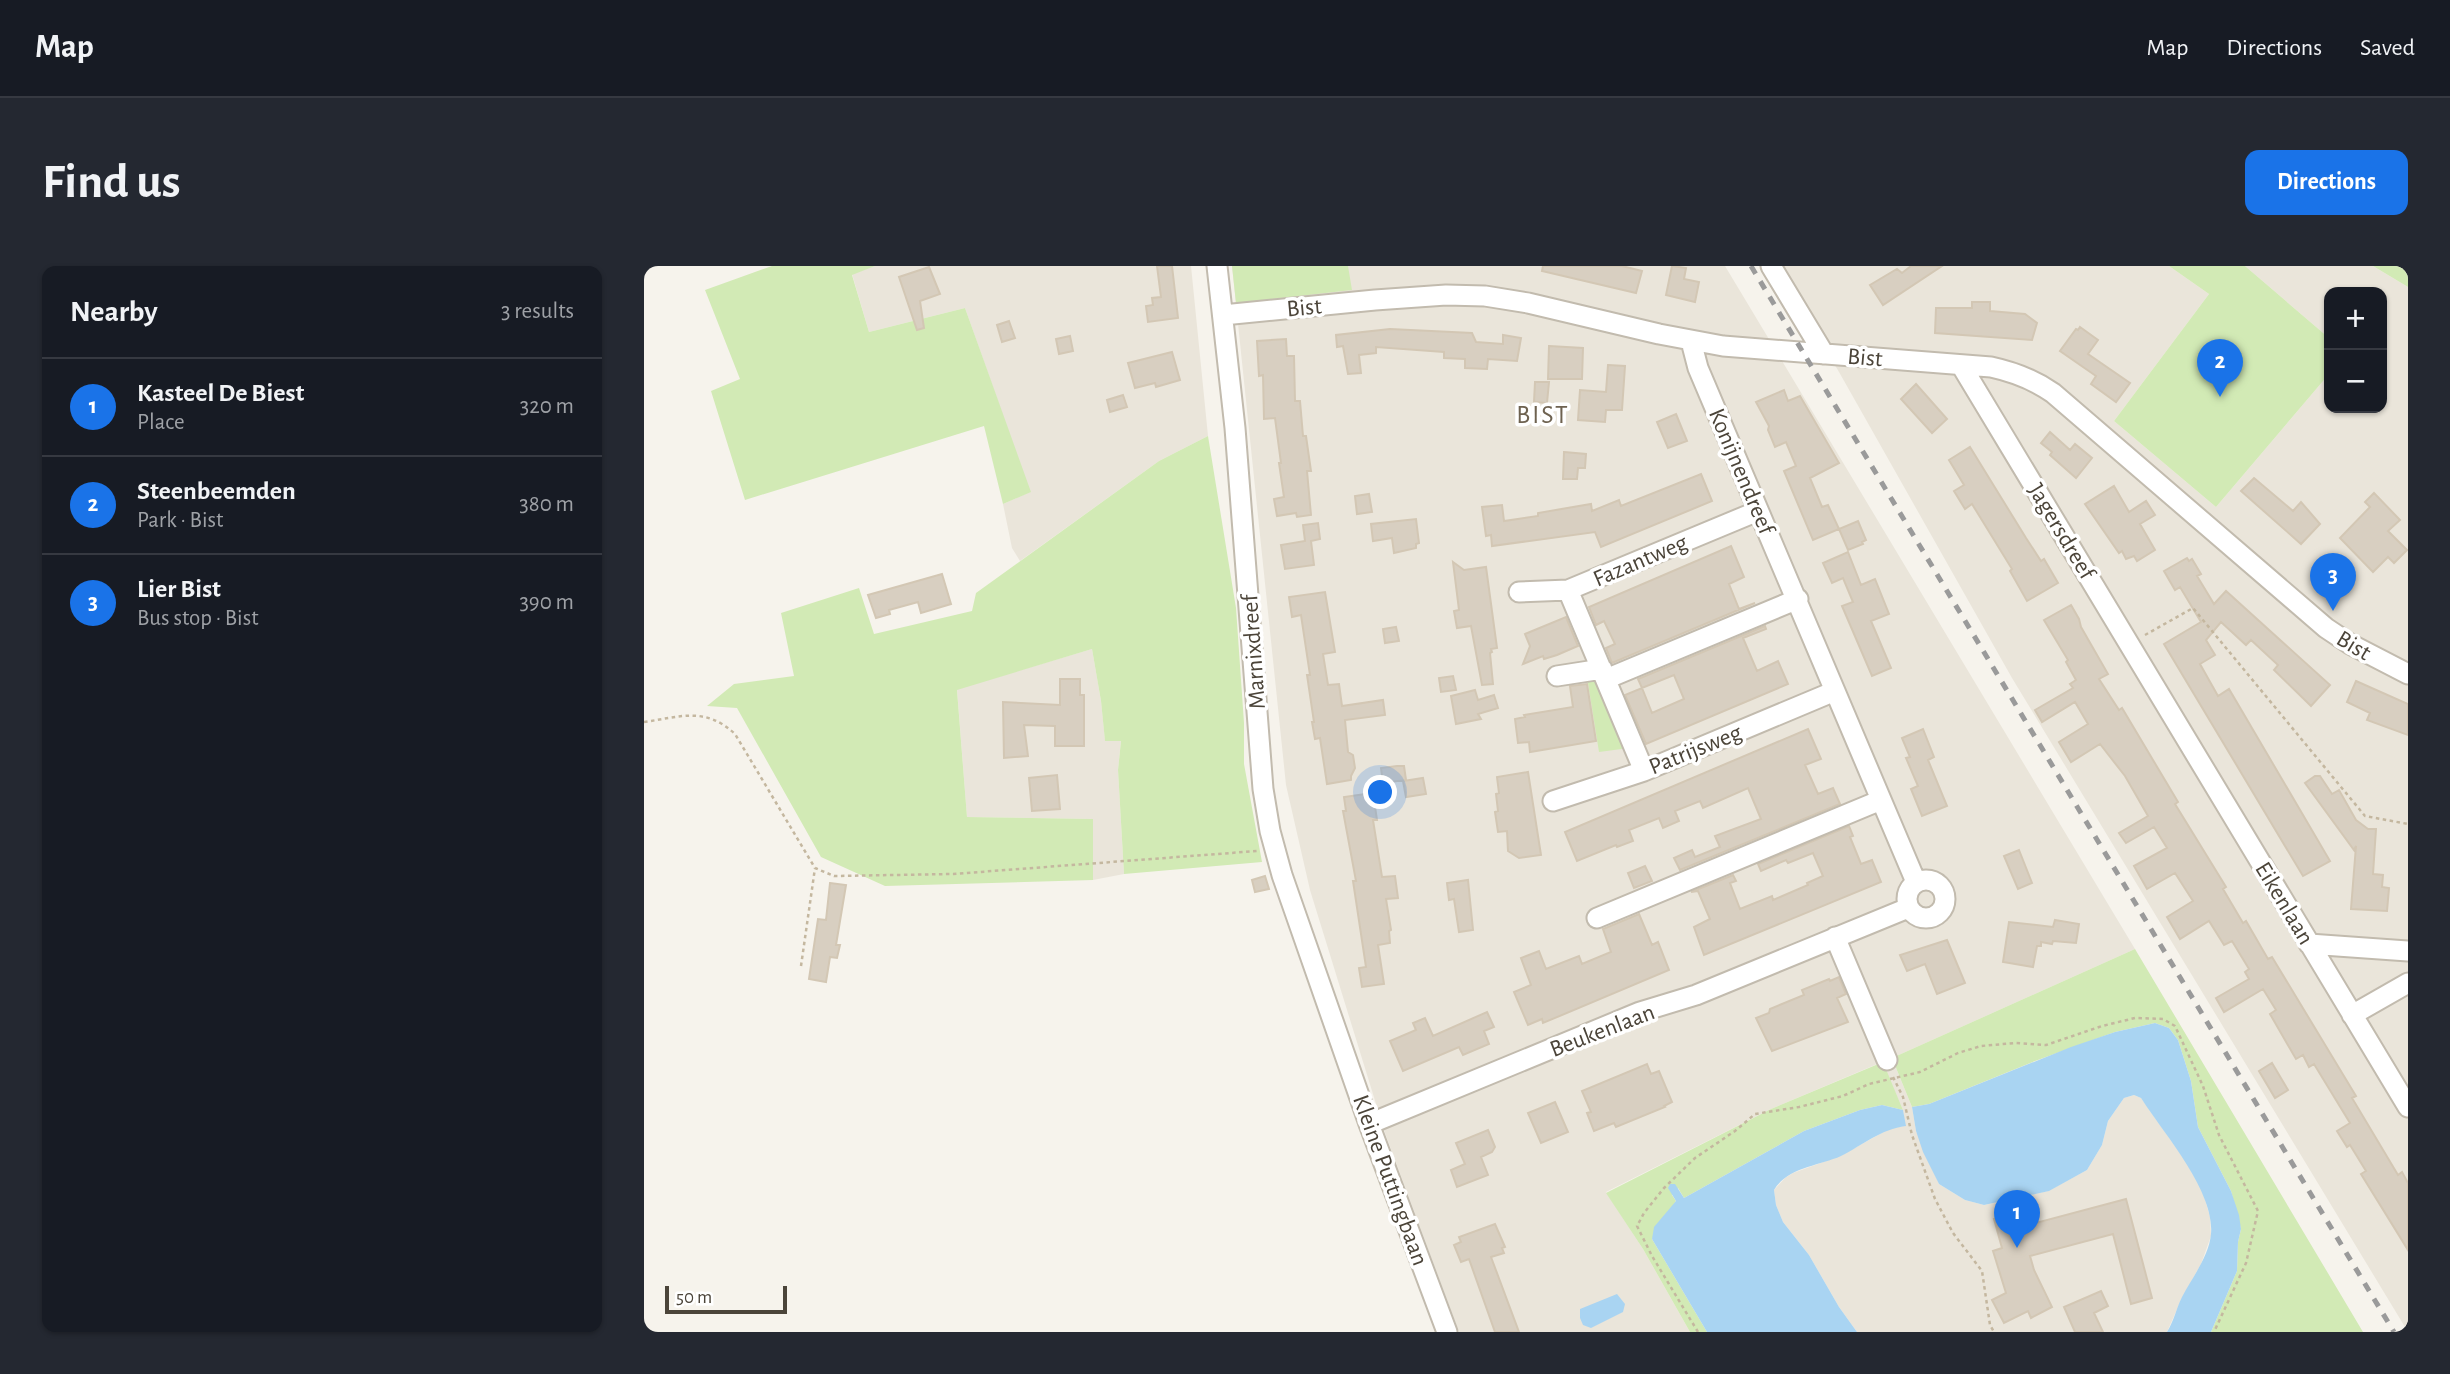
<!DOCTYPE html>
<meta charset="utf-8">
<style>
:root{--surface:#171b24;--page:#242831;--text:#f1f3f6;--muted:#9ea1a6;--line:#363941;--accent:#1a73e8}
body{margin:0;font-family:"Alegreya Sans",sans-serif;background:var(--page);color:var(--text)}
.controls{position:absolute;right:21px;top:21px;display:grid;overflow:hidden;border-radius:14px;box-shadow:0 2px 5px #0004}
.controls button{width:63px;height:63px;display:grid;place-items:center;padding:0;border:0;border-bottom:2px solid var(--line);background:var(--surface);color:var(--text);font:35px sans-serif}
.scale{position:absolute;left:21px;bottom:18px;width:122px;box-sizing:border-box;padding-left:7px;border:4px solid #4b4439;border-top:0;font-size:19px;line-height:24px;white-space:nowrap;color:#4b4439;-webkit-text-stroke:5px #fff;paint-order:stroke}
.you{position:absolute;left:737px;top:527px;width:24px;height:24px;margin:-18px;border:5px solid #fff;border-radius:50%;background:#1a73e8;box-shadow:0 0 0 10px #1a73e833}
.badge{display:grid;place-items:center;width:46px;height:46px;border-radius:50%;background:var(--accent);color:#fff;font-size:23px;font-weight:700}
.pin{position:absolute;translate:-50% -58px;filter:drop-shadow(0 2px 4px #0008)}
.pin::after{content:'';position:absolute;top:37px;width:24px;height:21px;background:inherit;clip-path:polygon(0 0,100% 0,50% 100%)}
.list{margin:0;padding:0;list-style:none}
h2{display:flex;justify-content:space-between;align-items:center;height:91px;margin:0;padding:0 28px;font-size:30px}
h2 small{font-size:23px;font-weight:400;color:var(--muted)}
.list li{display:grid;grid-template-columns:46px 1fr auto;gap:21px;align-items:center;box-sizing:border-box;height:98px;padding:0 28px;border-top:2px solid var(--line)}
.list b{display:block;font-size:26px;white-space:nowrap}
.list p{margin:0;font-size:23px;white-space:nowrap;color:var(--muted)}
.list em{font-size:23px;font-style:normal;color:var(--muted)}
.map{position:relative;flex:none;width:1764px;height:1066px;overflow:hidden;border-radius:14px}
header{display:flex;align-items:center;gap:42px;box-sizing:border-box;height:98px;padding:0 35px;background:var(--surface);border-bottom:2px solid var(--line)}
header strong{font-size:33px}
nav{display:flex;gap:38px;margin-inline-start:auto;font-size:24px}
.intro{display:flex;align-items:center;justify-content:space-between;box-sizing:border-box;height:168px;padding:0 42px}
h1{margin:0;font-size:49px}
.button{padding:18px 32px;border-radius:14px;background:var(--accent);color:#fff;font-size:24px;font-weight:700}
main{display:flex;gap:42px;padding:0 42px}
aside{flex:1;background:var(--surface);border-radius:14px;box-shadow:0 2px 5px #0004}
.map>svg:first-child{display:block}
.residential{fill:#eae5da}
.green{fill:#d2eab5}
.water{fill:#a9d4f2}
.building{fill:#d8cfc1;stroke:#d3c7b4;stroke-width:2}
.lines{fill:none;stroke-linecap:round;stroke-linejoin:round}
.minor-casing{stroke:#c2bbae;stroke-width:23}
.path{stroke:#c4b79f;stroke-width:2.5;stroke-dasharray:3.5 3.5;stroke-linecap:butt}
.minor{stroke:#fff;stroke-width:19}
.rail{stroke:#9a9a9a;stroke-width:5;stroke-dasharray:9 9;stroke-linecap:butt}
.labels{text-anchor:middle;stroke-width:7;stroke-linejoin:round;paint-order:stroke}
.street-label{font-size:24px;fill:#4b4439;stroke:#fff}
.neighbourhood-label{font-size:26px;letter-spacing:2px;fill:#6e6250;stroke:#fff}
</style>
<header>
<strong>Map</strong>
<nav><a>Map</a><a>Directions</a><a>Saved</a></nav>
</header>
<div class="intro"><h1>Find us</h1><a class="button">Directions</a></div>
<main>
<aside>
<h2>Nearby<small>3 results</small></h2>
<ul class="list">
<li><span class="badge">1</span><div><b>Kasteel De Biest</b><p>Place</p></div><em>320 m</em></li>
<li><span class="badge">2</span><div><b>Steenbeemden</b><p>Park · Bist</p></div><em>380 m</em></li>
<li><span class="badge">3</span><div><b>Lier Bist</b><p>Bus stop · Bist</p></div><em>390 m</em></li>
</ul>
</aside>
<div class="map">
<svg width="1764" height="1066" viewBox="0 0 1764 1066">
<rect width="100%" height="100%" fill="#f6f3ec"/>
<!-- residential -->
<path class="residential" d="M231 0H547L564 170 515 195 376 295 368 282 359 238 386 226 321 42 225 66 208 8Z
M588 0H1081L1491 683 1248 792 1268 841 1272 865 1295 918 1321 934 1340 939 1404 925 1443 904 1458 879 1464 855 1480 832 1490 829 1497 832 1541 894 1559 926 1566 951 1567 970 1557 998 1538 1032 1523 1066H1213L1195 1041 1165 989 1139 956 1132 939 1130 924 1141 912 1149 907 1196 890 1247 862 1261 860 1259 844 1238 796 1127 843 962 926 999 983 1046 1066H815L741 867 666 624 642 519Z
M1132 0H1525L1565 28 1470 155 1572 241 1685 108V142H1738V26H1685V72L1601 0H1729L1764 21V1066L1368 412 1195 106Z
M448 383 457 435 461 474H477L474 504 480 608 449 614V553L323 551 313 423Z"/>
<!-- green -->
<path class="green" d="M128 0H231L208 9 225 66 321 42 387 226 359 238 340 160 101 234 67 125 96 113 61 24Z
M588 0H704L708 24 592 37Z
M1525 0H1601L1685 72V108L1572 241 1470 155 1565 28Z
M1729 0H1764V21Z
M564 170 592 342 600 457V498L618 596 480 608 474 504 477 475H461L457 435 448 383 313 424 323 551 449 553V614L241 620 177 591 93 442 63 440 90 418 150 410 137 347 215 322 230 368 328 345 332 327 515 195Z
M954 409 985 482 955 486 943 411Z
M1491 683 1719 1066H1567L1593 1005 1594 976 1597 963 1587 925 1554 861 1547 815 1534 774 1525 762 1511 757 1471 766 1391 795 1285 838 1268 841 1248 792Z
M1239 796 1259 844 1238 839 1216 844 1160 865 1040 932 1034 922 1028 929 1032 935C1024 948 1015 960 1008 973L1063 1066H1046L999 983 962 927 1127 843Z"/>
<!-- water -->
<path class="water" d="M1511 757 1525 762 1534 774 1547 815 1554 861 1587 925 1595 949 1597 963 1594 976 1593 1005 1567 1066H1523C1530 1055 1532 1043 1538 1031 1548 1012 1565 990 1567 968 1571 925 1520 868 1497 832L1490 829 1480 832 1464 855 1458 879 1443 904 1405 925 1340 939 1321 934 1295 918 1279 886 1272 865 1268 841 1285 838 1427 781 1471 766Z
M1238 839 1259 844 1262 860C1237 863 1219 879 1197 890 1175 900 1144 901 1130 924L1132 939 1139 956 1165 989 1195 1041 1213 1066H1063L1008 973 1010 961 1032 935 1024 922 1026 918H1031L1040 932 1160 865 1216 844Z
M973 1028 981 1038 979 1046 947 1062 939 1059 936 1052V1043Z"/>
<!-- building -->
<path class="building" d="M513 0H528L534 52 504 56 502 40 509 39 508 32 517 31Z
M899 0H978L998 5 992 27 898 5Z
M1028 0 1042 2 1040 13 1055 16 1051 36 1022 29Z
M1267 0H1298L1239 39 1226 19 1253 3 1258 7Z
M285 1 296 28 276 35 280 62 273 64 255 11Z
M1328 36H1346V45L1381 48 1393 57 1388 74 1291 67 1292 42H1328Z
M365 55 371 72 358 76 353 59Z
M1436 61 1454 74 1444 88 1486 117 1472 136 1447 118 1452 110 1416 85 1432 63 1434 64Z
M746 63 828 67 832 76 859 78V69L877 72 873 95 844 93 843 103 821 102V93L800 92V86L732 81V87L715 89 717 107 704 108 699 80 693 81 692 69Z
M426 70 429 85 415 88 412 73Z
M642 73 643 90H650L651 135H656L659 170H662L667 205H663L667 249 653 251 652 247 633 250 630 233 640 231 635 197H637L631 152 620 153 619 109 615 110 613 75Z
M905 80 939 82 938 113H904Z
M528 86 536 114 512 121 511 117 491 122 484 97Z
M964 99 981 100 978 144H962L961 156 934 154 936 124 962 126Z
M891 116H905L903 137 890 136Z
M1272 118 1303 153 1288 167 1257 133Z
M1140 124 1144 135 1156 130 1195 197 1166 212 1178 241 1184 239 1195 263 1169 274 1140 205 1152 200 1142 176 1131 181 1124 164 1125 160 1112 136Z
M479 129 483 141 466 146 463 134Z
M1032 148 1043 175 1024 182 1013 156Z
M1406 166 1426 184 1431 178 1448 192 1432 212 1406 189 1408 186 1397 177Z
M1326 181 1382 272 1397 295 1400 293 1414 317 1383 335 1366 305 1368 303 1328 238 1321 243 1310 225 1320 219 1305 194Z
M920 186 942 188 941 202H934L933 213H919Z
M1057 208 1068 235 957 281 951 266 848 280 847 269 842 270 838 241 858 239 860 255 894 250V247L947 238 948 245 975 234 977 240Z
M1610 212 1649 245 1657 236 1676 258 1657 278 1597 225Z
M1470 220 1485 246 1502 235 1511 249 1496 258 1511 284 1493 295 1490 290 1482 293 1478 285 1475 287 1441 238Z
M1730 227 1756 254 1744 265 1763 284 1750 297 1744 291 1729 306 1696 272 1726 241 1721 236Z
M725 228 728 246 713 248 711 230Z
M772 253 775 277 772 278V282L750 287 748 272 729 275 727 258Z
M1214 255 1222 274 1218 276 1219 278 1204 284 1195 263Z
M674 257 676 273 667 275 670 299 641 303 637 279 661 275 659 259Z
M1087 280 1100 311 1085 318 1095 343 1111 337 968 397 962 382 971 378 960 355 952 359 945 341Z
M1204 286 1217 319 1231 313 1245 348 1227 355 1247 402 1228 410 1198 340 1209 336 1199 312 1188 317 1179 297Z
M1543 292 1545 295 1548 293 1557 308 1553 310 1570 338 1582 325 1686 419 1667 440 1630 404 1634 399 1607 374 1602 379 1577 356 1562 374 1571 389 1556 398 1574 430 1585 423 1686 595 1659 610 1520 378 1557 356 1536 321 1531 324 1520 305Z
M809 296 820 304 842 301 853 382 847 383 848 386 846 387 849 418 838 419 827 360 813 362 810 345 815 344Z
M298 308 307 338 277 347 274 336 245 344 246 348 232 352 224 329Z
M681 326 691 386 679 388 684 419 695 418 698 440 739 434 741 449 701 454 704 486 709 489 711 502 707 510V514L683 518 676 472 671 473 668 456H670L663 409H666L657 349 648 351 645 331Z
M1427 339 1435 353 1437 361 1464 408 1455 413 1475 444 1478 442 1534 536 1531 538 1582 621 1579 623 1599 657 1602 655 1624 693 1628 691 1712 830 1708 832 1754 909 1758 906 1764 917V984L1717 908 1722 905 1706 879 1703 881 1693 865 1706 857 1670 798 1665 801 1659 789 1652 793 1626 748 1632 744 1619 723 1580 746 1572 732 1605 713 1601 706 1605 703 1588 675 1580 679 1565 655 1536 673 1523 651 1549 635 1531 607 1503 623 1490 600 1523 582 1510 561 1482 577 1475 567 1504 550 1481 510 1456 478 1427 496 1415 476 1444 458 1431 436 1398 456 1391 444 1429 422 1426 418 1432 414 1422 396 1424 394 1400 354Z
M922 351 934 380 913 389 900 393 899 390 879 398 886 380 881 368Z
M1121 360 1122 363 1099 372 1113 405 1134 395 1144 418 1002 478 981 429 998 422 1008 447 1040 433 1030 409 998 422 994 413Z
M752 361 755 375 741 377 739 363Z
M809 410 812 424 797 426 795 412Z
M416 413H436V429H440V480H411V460L380 459 384 490 360 492 359 436 416 439Z
M1712 415 1764 438V469L1723 454 1726 447 1703 436Z
M943 418 952 475 886 486 885 476 874 477 871 453 881 451 880 449 929 441 926 420Z
M831 424 834 434 850 429 854 442 834 448 837 453 812 458 807 430Z
M1164 463 1177 493 1161 499 1174 528 1189 522 1196 538 1036 604 1030 592 1048 584 1051 591 1076 581 1071 570 1117 553 1104 522 1059 542 1056 535 1031 545 1035 555 1019 562 1015 552 985 564 989 575 973 581 972 579 933 595 921 566Z
M1279 463 1290 491 1284 494 1303 540 1278 550 1267 523 1274 520 1262 492 1266 491 1258 472Z
M753 500H760L762 514 739 517 737 502Z
M884 506 897 589 875 592 864 585 863 565 854 566 851 546 854 545 852 528 855 527 853 511Z
M413 509 416 543 388 545 385 512Z
M1671 510H1676L1688 528 1695 524 1712 554 1724 563H1732L1729 608 1739 609 1738 621 1745 622 1743 645 1707 643 1712 580 1710 584 1661 517Z
M779 512 782 528 762 531 759 515Z
M729 527 733 554H729L738 611 751 610 754 632 742 633 747 664 745 665 746 677 734 679 740 718 718 721 715 702 722 701 709 615H712L699 545H702L700 531Z
M1205 560 1209 570 1206 571 1217 598 1228 594 1237 616 1060 689 1050 661 1066 653 1054 625 1047 626 1089 609 1092 615 1086 617 1096 643 1128 630 1129 634 1164 619 1163 617 1179 610 1169 587 1144 597 1142 594 1117 605 1114 598Z
M1375 584 1388 617 1374 623 1360 590Z
M1001 600 1008 615 990 622 984 607Z
M621 610 625 623 611 626 608 614Z
M824 614 829 664 815 666 810 633 805 634 803 617Z
M186 617 202 619 192 679H196L193 692 186 691 182 716 165 713 174 653 182 654Z
M995 648 1008 679 1014 676 1025 704 899 757 898 753 884 759 870 726 887 719 877 692 895 685 902 703 935 690 938 698 967 686 959 663Z
M1411 654 1435 658 1432 677 1409 675 1408 678 1397 676V680H1393L1389 701 1359 696 1365 656 1409 661Z
M1303 674 1321 717 1293 728 1281 698 1263 705 1256 689Z
M1195 711 1202 728 1193 732 1204 756 1128 785 1112 752 1125 747 1126 743 1160 729 1158 724 1185 713 1186 715Z
M843 746 850 761 840 765 845 778 819 789 815 781 759 805 746 775 772 764 769 757 781 752 789 770Z
M1628 797 1644 824 1631 832 1615 805Z
M1003 798 1007 808 1015 805 1028 836 1020 840 1021 841 972 861 970 857 950 865 943 847 947 846 938 825Z
M911 836 924 866 897 877 884 847Z
M844 864 851 881 848 886 837 891 844 909 813 921 807 904 821 898 812 877Z
M1482 933 1508 1032 1487 1038 1469 968 1386 990 1390 1004 1408 1041 1387 1052 1384 1045 1360 1057 1348 1034 1362 1027 1349 985 1358 982 1350 953 1384 944 1388 958Z
M851 958 861 981 858 982 860 987 847 991 875 1066H851L825 993 817 996 810 979 817 976 815 971Z
M1457 1025 1464 1040 1450 1047 1459 1066H1431L1420 1041Z"/>
<g class="lines">
<defs>
<path id="minor" d="M573 0 591 162 619 523 626 565 638 609 725 858 803 1066
M1127 0 1180 88
M579 49 731 34 802 29 841 30 884 37 1015 68 1079 80 1347 101C1370 106 1389 113 1409 127L1682 362 1706 378 1764 408
M1047 75 1054 102 1272 616
M1317 99 1764 841
M924 324 1000 505
M875 326 924 324 1114 245
M913 410 958 403
M962 413 1154 333
M909 535 1000 505 1191 425
M1263 633a19 19 0 1 1 38 0a19 19 0 1 1-38 0Z
M953 652 1237 534
M1191 671 1243 794
M1665 678 1764 685
M1708 749 1764 717
M725 858 996 746 1052 729 1264 642"/>
</defs>
<!-- minor casing -->
<use href="#minor" class="minor-casing"/>
<!-- path -->
<path class="path" d="M1501 369 1549 342 1721 550 1764 558
M0 456C36 451 61 440 91 468L171 602 190 610 309 608 613 585
M157 700 171 602
M1249 811 1259 831 1268 869 1291 933 1309 967 1338 1005 1346 1059 1350 1066
M1054 1066 1008 990 993 960 1000 947 1020 922 1051 892 1091 865 1111 848 1155 841 1199 830 1225 818 1276 806 1314 787 1337 780 1371 777 1402 779 1458 760 1491 752 1519 753 1531 760 1559 820 1575 869 1614 945 1602 997 1570 1066"/>
<!-- minor -->
<use href="#minor" class="minor"/>
<!-- rail -->
<path class="rail" d="M1107 0 1750 1066"/>
</g>
<g class="labels">
<!-- street labels -->
<g class="street-label">
<text transform="translate(660 41) rotate(-5)" y="8">Bist</text>
<text transform="translate(1221 91) rotate(5)" y="8">Bist</text>
<text transform="translate(1098 205) rotate(67)" y="8">Konijnendreef</text>
<text transform="translate(1418 265) rotate(59)" y="8">Jagersdreef</text>
<text transform="translate(996 294) rotate(-23)" y="8">Fazantweg</text>
<text transform="translate(1710 379) rotate(31)" y="8">Bist</text>
<text transform="translate(609 386) rotate(-94)" y="8">Marnixdreef</text>
<text transform="translate(1051 483) rotate(-22)" y="8">Patrijsweg</text>
<text transform="translate(1641 637) rotate(59)" y="8">Eikenlaan</text>
<text transform="translate(958 764) rotate(-21)" y="8">Beukenlaan</text>
<text transform="translate(747 914) rotate(70)" y="8">Kleine Puttingbaan</text>
</g>
<!-- neighbourhood labels -->
<g class="neighbourhood-label">
<text x="899" y="157">BIST</text>
</g>
</g>
</svg>
<div class="controls">
<button>+</button>
<button>−</button>
</div>
<div class="scale">50 m</div>
<div class="you"></div>
<div class="pin badge" style="left:1373px;top:982px">1</div>
<div class="pin badge" style="left:1576px;top:131px">2</div>
<div class="pin badge" style="left:1689px;top:345px">3</div>
</div>
</main>
